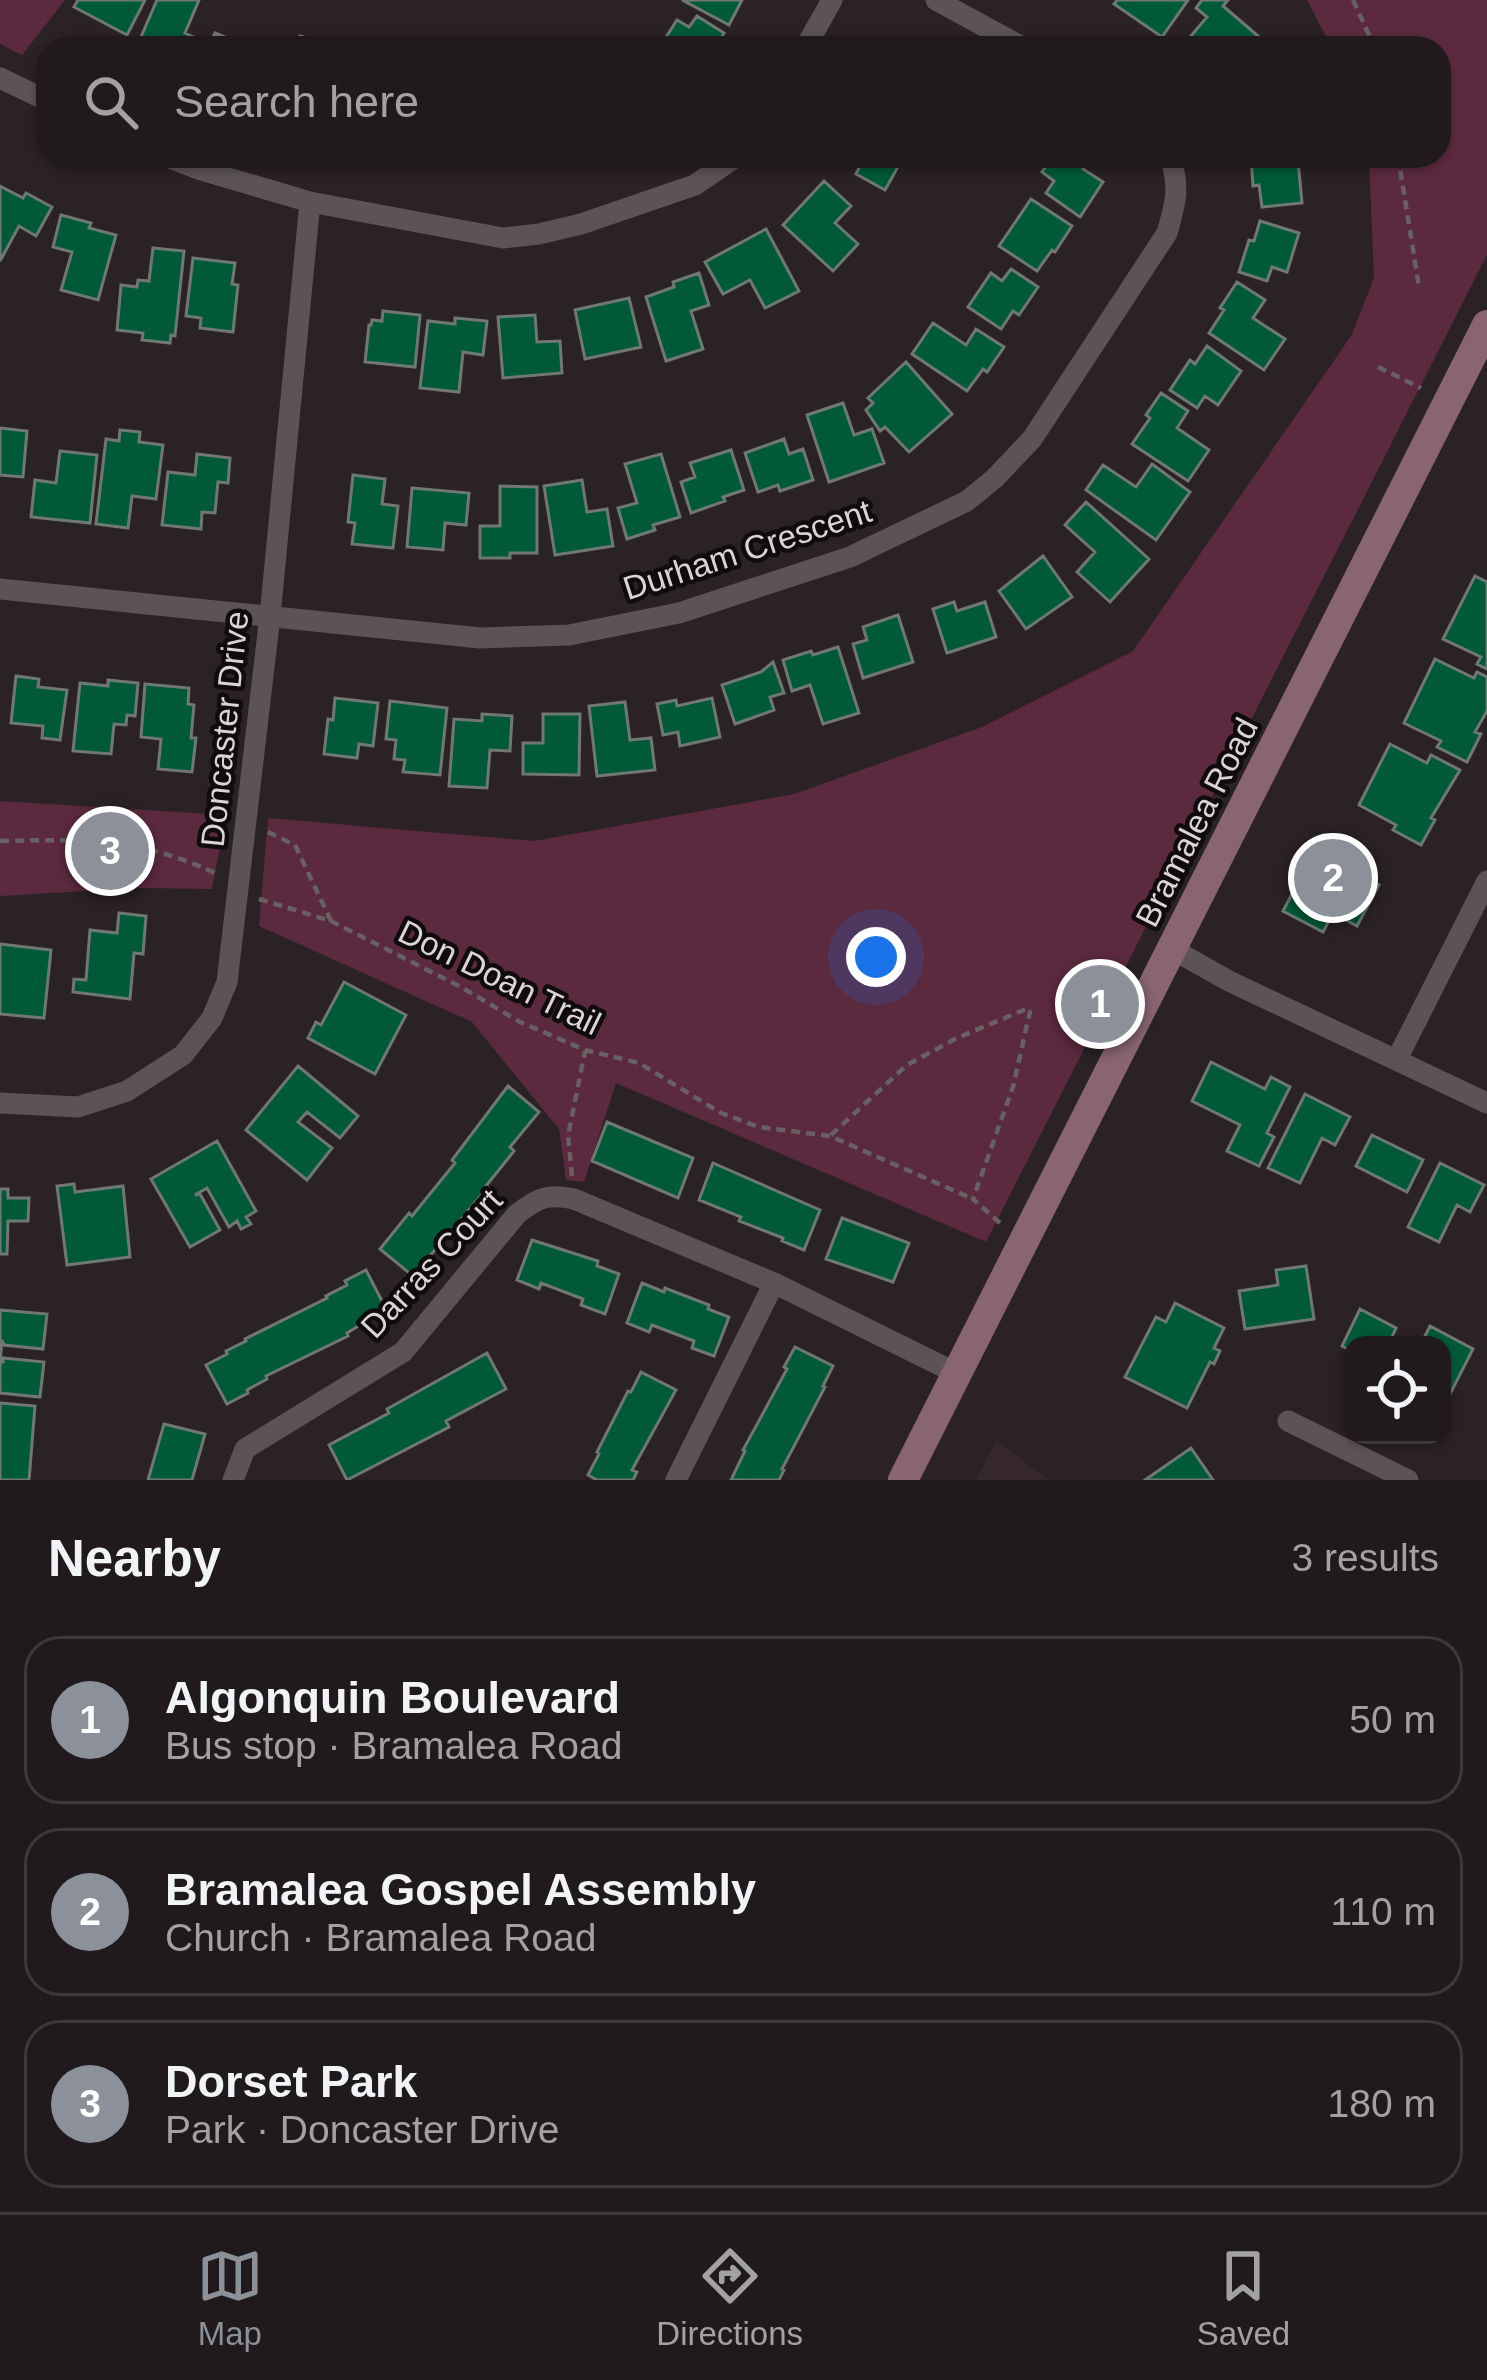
<!DOCTYPE html>
<meta charset="utf-8">
<style>
:root{--surface:#201a1c;--page:#2d2729;--text:#f1f3f6;--muted:#a2a1a3;--line:#3d383b;--accent:#8c9099}
body{margin:0;font-family:Arial,sans-serif;background:var(--page);color:var(--text)}
.controls{position:absolute;right:36px;bottom:36px;display:grid;overflow:hidden;border-radius:24px;box-shadow:0 3px 9px #0004}
.controls button{width:108px;height:108px;display:grid;place-items:center;padding:0;border:0;border-bottom:3px solid var(--line);background:var(--surface);color:var(--text);font:60px sans-serif}
.you{position:absolute;left:876px;top:957px;width:42px;height:42px;margin:-30px;border:9px solid #fff;border-radius:50%;background:#1a73e8;box-shadow:0 0 0 18px #1a73e833}
.badge{display:grid;place-items:center;width:78px;height:78px;border-radius:50%;background:var(--accent);color:#fff;font-size:39px;font-weight:700}
.pin{position:absolute;translate:-50% -50%;border:6px solid #fff;box-shadow:0 3px 12px #0006}
.list{margin:0;padding:0;list-style:none}
h2{display:flex;justify-content:space-between;align-items:center;height:156px;margin:0;padding:0 48px;font-size:51px}
h2 small{font-size:39px;font-weight:400;color:var(--muted)}
.list li{display:grid;grid-template-columns:78px 1fr auto;gap:36px;align-items:center;box-sizing:border-box;height:168px;margin:0 24px 24px;padding:0 24px;border:3px solid var(--line);border-radius:36px}
.list b{display:block;font-size:45px;white-space:nowrap}
.list p{margin:0;font-size:39px;white-space:nowrap;color:var(--muted)}
.list em{font-size:39px;font-style:normal;color:var(--muted)}
.icon{flex:none;width:66px;height:66px;fill:none;stroke:currentColor;stroke-width:2;stroke-linecap:round;stroke-linejoin:round}
.map{position:relative;flex:none;width:1487px;height:1480px;overflow:hidden}
.search{position:absolute;background:var(--surface);box-shadow:0 3px 9px #0004;left:36px;right:36px;top:36px;height:132px;display:flex;align-items:center;gap:30px;box-sizing:border-box;padding:0 42px;border-radius:36px;color:var(--muted);font-size:45px}
.sheet{height:732px;background:var(--surface)}
nav{display:flex;justify-content:space-around;align-items:center;box-sizing:border-box;height:168px;border-top:3px solid var(--line);background:var(--surface);font-size:33px;color:var(--muted)}
nav a{display:grid;justify-items:center;gap:6px}
nav .on{color:var(--accent)}
.map>svg:first-child{display:block}
.built{fill:#36272d}
.green{fill:#5c2a3f}
.building{fill:#005a37;stroke:#6f7872;stroke-width:3}
.lines{fill:none;stroke-linecap:round;stroke-linejoin:round}
.path{stroke:#686063;stroke-width:4.5;stroke-dasharray:9 6;stroke-linecap:butt}
.minor{stroke:#5c5356;stroke-width:21}
.secondary{stroke:#896573;stroke-width:30}
.labels{text-anchor:middle;stroke-width:9;stroke-linejoin:round;paint-order:stroke}
.street-label{font-size:33px;fill:#dad4d6;stroke:#100c0e}
</style>
<div class="map">
<svg width="1487" height="1480" viewBox="0 0 1487 1480">
<rect width="100%" height="100%" fill="#2a2225"/>
<!-- built -->
<path class="built" d="M996 1440 1049 1480H976Z"/>
<!-- green -->
<path class="green" d="M0 0H65L22 55 0 44Z
M1307 0H1487V255L986 1242 616 1083 584 1182 566 1180 559 1129 472 1022 259 926 268 818 534 841 794 794 982 727 1133 651 1351 336 1374 278 1369 156H1439V48H1332Z
M0 801 226 815 212 889 139 888 0 896Z"/>
<!-- building -->
<path class="building" d="M78 0H145L127 35 74 7Z
M157 0H199L185 33 202 41 199 48H147L138 44Z
M682 0H742L729 25Z
M1117 0H1188L1162 37 1114 4Z
M1202 0H1228L1223 6 1258 36 1247 48H1192L1185 43 1207 17 1196 8Z
M697 16 724 33 715 48H659L677 20 689 27Z
M215 33 220 35 250 48H208Z
M300 36 336 46 335 48H296Z
M865 156H904L885 190 856 174Z
M1053 156H1075L1086 164 1083 169 1103 182 1080 217 1046 193 1054 181 1042 172Z
M1251 156H1283L1284 163 1298 161 1302 203 1262 207 1259 185 1253 186Z
M824 181 851 206 835 223 858 244 833 271 783 225Z
M0 186 23 198 26 193 52 207 36 236 19 226 0 261Z
M1031 199 1072 226 1055 252 1052 250 1037 271 999 246Z
M61 215 91 223 89 228 116 235 98 300 61 290 72 252 53 247Z
M1260 221 1299 233 1287 272 1272 267 1267 281 1239 272 1249 240 1254 241Z
M766 229 799 291 765 308 750 280 723 294 705 262Z
M153 248 184 251 175 336 171 335 170 343 142 340 143 333 117 330 121 285 137 287 138 280 149 281Z
M193 258 235 263 232 284 238 285 233 332 200 328 201 318 186 316Z
M1011 269 1038 287 1019 315 1013 311 1001 329 968 307 991 273 1002 281Z
M699 273 709 305 691 311 703 349 666 361 646 297 674 287 673 282Z
M1237 282 1265 300 1253 318 1285 339 1264 370 1209 333 1224 310 1220 308Z
M629 298 641 347 585 359 575 310Z
M383 311 420 315 415 367 365 362 369 325H371L372 320 382 321Z
M535 315 537 342 560 341 562 373 503 378 498 317Z
M455 318 487 321 483 355 463 352 459 392 420 388 428 321 455 324Z
M933 323 966 345 976 329 1004 347 987 372 983 369 967 391 912 354Z
M1207 346 1241 371 1218 405 1205 396 1197 408 1170 390 1190 360 1195 364Z
M906 362 952 414 909 452 885 427 880 431 866 410 873 403 868 398Z
M1161 393 1188 411 1177 428 1209 450 1188 481 1132 444 1150 418 1146 415Z
M843 403 854 435 872 429 884 463 829 482 807 415Z
M0 428 27 431 23 477 0 475Z
M120 430 140 432 139 442 163 445 156 499 132 496 128 528 96 524 106 439 119 441Z
M784 439 789 454 803 449 813 480 780 491 778 485 758 492 745 453Z
M731 450 744 490 723 497 725 501 691 513 681 482 695 477 690 463Z
M60 451 97 455 90 523 31 517 35 480 56 483Z
M197 454 230 458 228 483 218 482 215 513 202 512 201 529 162 525 168 472 195 475Z
M661 454 680 517 653 525 655 530 627 539 618 508 637 503 625 464Z
M1152 464 1190 492 1156 540 1086 490 1103 465 1136 487Z
M353 475 385 479 382 504 398 506 393 548 352 544 355 523 348 522Z
M582 480 587 512 607 509 613 546 555 555 544 486Z
M500 486 537 487V553H510V558H480V526H500Z
M412 488 469 493 466 525 445 523 443 550 407 547Z
M1086 502 1149 559 1110 602 1077 572 1095 552 1065 525Z
M1043 556 1072 597 1026 629 999 591Z
M1475 576 1487 582V669L1477 664 1481 657 1443 639Z
M954 602 957 611 985 602 996 637 947 653 933 609Z
M898 615 913 662 863 678 853 644 867 640 863 627Z
M838 647 859 713 823 724 810 685 792 691 783 660 811 651 813 655Z
M1435 659 1474 678 1477 672 1487 677V711L1475 732 1481 734 1467 762 1437 747 1441 741 1404 723Z
M773 662 784 693 770 697 774 710 735 724 722 685 761 672Z
M16 676 39 679 38 687 67 690 60 740 42 738 43 726 11 723Z
M108 680 138 683 135 716 127 715 126 725 114 724 111 754 73 751 80 683 108 686Z
M145 684 189 688 188 704 194 705 191 738H196L192 772 158 769 161 739 141 737Z
M335 698 378 703 373 746 359 744 357 758 324 754 328 719 333 720Z
M712 698 720 737 680 746 678 732 663 735 657 704 676 700 677 706Z
M390 701 447 708 440 775 403 772 405 760 394 759 396 740 386 739Z
M625 702 630 740 651 738 655 770 597 776 589 706Z
M482 714 512 716 510 751 490 750 487 788 449 786 454 719 482 721Z
M543 714H580L579 775 523 774V743H543Z
M1390 744 1427 763 1431 755 1460 770 1431 818 1435 820 1421 845 1393 830 1396 825 1359 805Z
M1323 835 1362 857 1354 872 1379 885 1357 926 1333 913 1323 932 1283 911Z
M119 913 146 916 143 954 134 953 130 999 73 992 74 979 86 980 90 930 117 933Z
M0 944 51 950 44 1018 0 1014Z
M344 982 406 1015 375 1074 308 1038 316 1022 321 1025Z
M1211 1062 1265 1089 1271 1077 1290 1087 1267 1133 1274 1137 1259 1166 1227 1151 1240 1125 1192 1101Z
M298 1066 358 1116 340 1138 307 1112 298 1122 332 1148 307 1180 246 1130Z
M508 1086 539 1112 510 1147 514 1151 486 1186 488 1187 413 1276 380 1249 409 1213 412 1216 455 1163 452 1160Z
M1305 1094 1350 1117 1335 1145 1322 1138 1300 1183 1268 1168Z
M607 1122 693 1158 678 1198 592 1161Z
M1372 1135 1423 1160 1407 1192 1356 1166Z
M217 1141 256 1211 246 1217 251 1224 241 1229 237 1221 229 1227 207 1188 195 1195 200 1194 220 1230 190 1247 151 1179Z
M713 1163 820 1210 804 1250 782 1241 783 1238 739 1221 741 1217 699 1200Z
M1440 1163 1484 1185 1470 1212 1457 1205 1439 1242 1408 1227Z
M74 1184 75 1192 123 1186 130 1257 67 1265 57 1186Z
M0 1189H8V1198H29L28 1221H8L7 1254H0Z
M842 1218 909 1243 893 1282 826 1259Z
M532 1240 598 1261 597 1266 619 1274 605 1314 581 1305 583 1299 541 1283 539 1289 517 1280Z
M1306 1266 1314 1319 1245 1329 1239 1291 1278 1285 1276 1270Z
M366 1270 386 1309 347 1333 348 1336 266 1376 267 1379 247 1390 248 1393 227 1404 206 1365 227 1354 226 1351 246 1341 245 1339 327 1298 326 1296 347 1285 345 1281Z
M642 1283 664 1292 665 1288 709 1305 708 1309 729 1317 714 1356 692 1348 694 1341 652 1325 649 1332 627 1323Z
M1175 1303 1224 1328 1214 1348 1220 1351 1214 1364 1210 1362 1187 1408 1125 1377 1156 1317 1166 1322Z
M1360 1309 1396 1328 1392 1337 1405 1345H1352V1351L1342 1346Z
M0 1310 47 1314 43 1349 4 1345 2 1340 0 1362Z
M1430 1326 1473 1349 1446 1402 1442 1400V1345H1432L1423 1340Z
M795 1347 833 1366 823 1386 825 1387 782 1469 784 1470 779 1480H731L745 1451 743 1450 787 1369 784 1367Z
M487 1353 506 1389 446 1421 449 1427 347 1480 329 1445 389 1413 387 1409Z
M3 1358 44 1362 40 1397 0 1393V1362H3Z
M641 1372 676 1390 632 1470 637 1472 633 1480H597L588 1475 599 1454 597 1452 628 1391 631 1392Z
M0 1403 35 1406 29 1480H0Z
M164 1424 205 1434 192 1480H148Z
M1191 1448 1213 1480H1145Z"/>
<g class="lines">
<!-- path -->
<path class="path" d="M1353 0 1375 48
M1398 156 1419 287
M1378 367 1421 388
M268 832 295 845 331 921
M0 841C81 839 142 838 217 874
M259 899 331 921 461 987 520 1022 585 1050 639 1063 721 1113 759 1127 830 1136 973 1199
M831 1135 907 1065 957 1038 1031 1007
M572 1176 568 1136 585 1051
M1000 1223 973 1199 1013 1087 1031 1007"/>
<!-- minor -->
<path class="minor" d="M936 0 1024 48
M805 48 832 0
M0 78 48 101
M164 156 201 170 310 202 503 238 539 234 581 224 695 185 737 156
M0 589 480 638 569 635 679 613 850 557 967 501 995 478 1032 439 1167 233C1176 202 1180 187 1170 156
M1172 949 1229 981 1487 1103
M1397 1059 1487 881
M0 1103 78 1107 127 1091 183 1055 212 1018 227 982 270 616 310 202
M1288 1421 1408 1480
M233 1480 245 1449 403 1352 517 1214C538 1198 548 1193 574 1199L774 1283 956 1373
M676 1480 774 1283"/>
<!-- secondary -->
<path class="secondary" d="M903 1480 1487 325"/>
</g>
<g class="labels">
<!-- street labels -->
<g class="street-label">
<text transform="translate(747 549) rotate(-18)" y="12">Durham Crescent</text>
<text transform="translate(224 729) rotate(-84)" y="12">Doncaster Drive</text>
<text transform="translate(1196 822) rotate(-63)" y="12">Bramalea Road</text>
<text transform="translate(500 977) rotate(26)" y="12">Don Doan Trail</text>
<text transform="translate(431 1263) rotate(-47)" y="12">Darras Court</text>
</g>
</g>
</svg>
<div class="controls">
<button><svg class="icon" aria-label="locate" viewBox="0 0 24 24"><circle cx="12" cy="12" r="6"/><path d="M12 2v4M12 18v4M2 12h4M18 12h4"/></svg></button>
</div>
<div class="you"></div>
<div class="pin badge" style="left:1100px;top:1004px">1</div>
<div class="pin badge" style="left:1333px;top:878px">2</div>
<div class="pin badge" style="left:110px;top:851px">3</div>
<div class="search"><svg class="icon" aria-label="search" viewBox="0 0 24 24"><circle cx="10" cy="10" r="6"/><path d="M15 15l6 6"/></svg>Search here</div>
</div>
<section class="sheet">
<h2>Nearby<small>3 results</small></h2>
<ul class="list">
<li><span class="badge">1</span><div><b>Algonquin Boulevard</b><p>Bus stop · Bramalea Road</p></div><em>50 m</em></li>
<li><span class="badge">2</span><div><b>Bramalea Gospel Assembly</b><p>Church · Bramalea Road</p></div><em>110 m</em></li>
<li><span class="badge">3</span><div><b>Dorset Park</b><p>Park · Doncaster Drive</p></div><em>180 m</em></li>
</ul>
</section>
<nav>
<a class="on"><svg class="icon" aria-label="map" viewBox="0 0 24 24"><path d="M3 6l6-2 6 2 6-2v14l-6 2-6-2-6 2zM9 4v14M15 6v14"/></svg>Map</a>
<a><svg class="icon" aria-label="directions" viewBox="0 0 24 24"><path d="M12 3l9 9-9 9-9-9zM9 14v-3h6M13 9l2 2-2 2"/></svg>Directions</a>
<a><svg class="icon" aria-label="saved" viewBox="0 0 24 24"><path d="M7 4h10v16l-5-4-5 4z"/></svg>Saved</a>
</nav>
